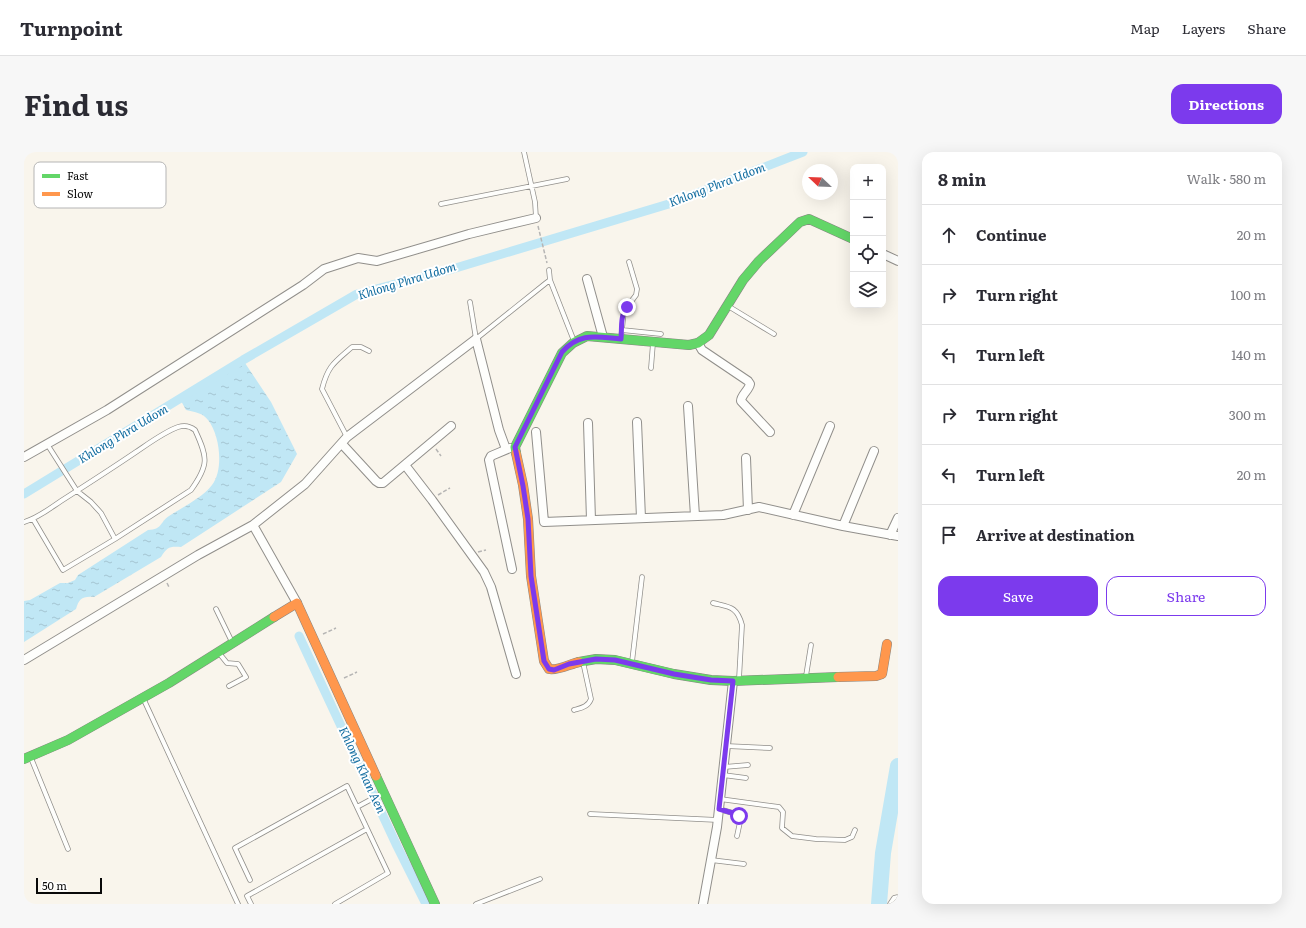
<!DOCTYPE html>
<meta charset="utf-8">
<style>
:root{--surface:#fff;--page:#f7f7f7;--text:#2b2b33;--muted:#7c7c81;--line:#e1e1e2;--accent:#7c3aed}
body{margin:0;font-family:Literata,serif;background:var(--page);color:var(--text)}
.controls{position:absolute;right:12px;top:12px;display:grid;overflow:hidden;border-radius:8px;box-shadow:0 4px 16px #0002}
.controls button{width:36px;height:36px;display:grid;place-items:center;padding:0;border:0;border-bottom:1px solid var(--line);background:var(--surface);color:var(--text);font:20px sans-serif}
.compass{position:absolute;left:778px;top:12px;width:36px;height:36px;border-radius:50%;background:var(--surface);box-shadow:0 4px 16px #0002;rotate:293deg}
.scale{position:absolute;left:12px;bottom:10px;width:66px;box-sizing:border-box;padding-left:4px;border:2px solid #090909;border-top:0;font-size:11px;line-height:14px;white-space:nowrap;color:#090909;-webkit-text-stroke:3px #fff;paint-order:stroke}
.stop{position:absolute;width:12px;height:12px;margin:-9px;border:3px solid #7c3aed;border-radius:50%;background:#fff}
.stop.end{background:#7c3aed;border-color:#fff;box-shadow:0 1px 4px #0008}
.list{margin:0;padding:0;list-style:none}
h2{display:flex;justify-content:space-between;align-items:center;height:52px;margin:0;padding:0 16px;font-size:17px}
h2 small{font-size:13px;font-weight:400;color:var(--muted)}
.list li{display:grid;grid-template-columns:26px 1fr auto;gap:12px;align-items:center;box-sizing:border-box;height:60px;padding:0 16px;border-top:1px solid var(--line)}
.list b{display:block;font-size:15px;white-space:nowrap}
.list em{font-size:13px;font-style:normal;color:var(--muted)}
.actions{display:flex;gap:8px;padding:12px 16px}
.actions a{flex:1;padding:9px 0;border:1px solid var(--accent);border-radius:12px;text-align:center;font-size:14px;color:var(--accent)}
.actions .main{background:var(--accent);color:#fff}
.icon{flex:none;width:22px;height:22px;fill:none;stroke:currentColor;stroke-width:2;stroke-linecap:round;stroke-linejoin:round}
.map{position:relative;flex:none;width:874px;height:752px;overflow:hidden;border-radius:12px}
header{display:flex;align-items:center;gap:24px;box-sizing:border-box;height:56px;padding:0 20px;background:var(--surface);border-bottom:1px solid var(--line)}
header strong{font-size:19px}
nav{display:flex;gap:22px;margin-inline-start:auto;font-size:14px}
.intro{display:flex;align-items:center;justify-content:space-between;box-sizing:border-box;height:96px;padding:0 24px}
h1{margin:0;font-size:28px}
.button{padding:10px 18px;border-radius:12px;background:var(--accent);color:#fff;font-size:14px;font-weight:700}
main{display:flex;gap:24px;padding:0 24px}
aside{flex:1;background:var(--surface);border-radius:12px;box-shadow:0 4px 16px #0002}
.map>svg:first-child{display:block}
.water{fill:url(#water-ripples)}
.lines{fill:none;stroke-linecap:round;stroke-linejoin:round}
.canal{stroke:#c0e7f5;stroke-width:9}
.river{stroke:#c0e7f5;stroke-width:16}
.lane-casing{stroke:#918f8b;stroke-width:5.5}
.street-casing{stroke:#918f8b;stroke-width:10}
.fast-casing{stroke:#888682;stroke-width:10}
.slow-casing{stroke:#888682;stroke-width:10}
.path{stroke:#b6b5b4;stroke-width:1.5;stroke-dasharray:4 2;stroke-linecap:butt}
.lane{stroke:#fefefc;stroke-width:4}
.street{stroke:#fefefc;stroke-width:8}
.fast{stroke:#63d668;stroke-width:9}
.slow{stroke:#ff974d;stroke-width:9}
.route{stroke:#7c3aed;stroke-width:5}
.labels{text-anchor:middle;stroke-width:4;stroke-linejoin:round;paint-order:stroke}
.water-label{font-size:12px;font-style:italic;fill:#0f6b9f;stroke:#fff}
.key{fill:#fff;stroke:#b5b5b5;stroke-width:1}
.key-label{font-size:11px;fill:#090909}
</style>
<header>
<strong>Turnpoint</strong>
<nav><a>Map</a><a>Layers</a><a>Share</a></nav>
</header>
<div class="intro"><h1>Find us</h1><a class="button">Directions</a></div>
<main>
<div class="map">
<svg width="874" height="752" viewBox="0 0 874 752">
<defs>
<pattern id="water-ripples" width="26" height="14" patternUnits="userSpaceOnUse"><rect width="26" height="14" fill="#c0e7f5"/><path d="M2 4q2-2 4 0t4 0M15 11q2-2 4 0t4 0" fill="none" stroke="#a4c5d1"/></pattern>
</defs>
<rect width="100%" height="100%" fill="#f9f5ec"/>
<!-- water -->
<path class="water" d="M219 208 247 250 273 302 257 330 157 395C146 394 143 395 137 405L70 445C58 444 55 447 52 457L0 490V449L6 448 36 431H44L51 428 54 423 124 378C139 377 135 371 145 364 159 355 178 346 188 333 200 318 196 283 184 268 179 261 171 260 162 258L156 247Z"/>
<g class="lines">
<!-- canal -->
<path class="canal" d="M0 342 219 208 333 142 425 118 648 51 779 0
M275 484 373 694 402 752"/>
<!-- river -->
<path class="river" d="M855 752 859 701 874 614"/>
<defs>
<path id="lane" d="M500 0 511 50 512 66
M417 52 543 27
M526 128 550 189
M446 150 452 187 522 131 526 128 525 118
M704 154 750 182
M598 178 637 182
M597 186 600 159 612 143 613 137 605 110
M627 216 629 191
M323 285 298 237C304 213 311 210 328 195H337L345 199
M9 367 39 418 91 387
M0 370C14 366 25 357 37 349 62 333 87 317 112 300 124 292 140 280 154 275 160 273 166 274 171 278 184 306 185 313 167 338L91 387 77 361 67 350 53 339 23 292
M689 451C705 455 713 454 718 473L715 527
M192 457 208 490
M195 501 203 511 214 512 222 525 205 534
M608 510 618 425
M782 524 787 493
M120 548 214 752
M550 558C557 556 564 555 567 547L559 510
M702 594 746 596
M7 606 44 697
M700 615 724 613
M699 623 722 626
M696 647 755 655 759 660 758 676 768 684 792 687 821 688 828 685 831 678
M333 655 359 641
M695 657 712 662 715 664 716 670 713 684
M566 662 694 668
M687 708 720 712
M226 728 211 696 323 634 364 721 311 752
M227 752 223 744 343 677
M452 752 516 727
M866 752 870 746 874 745"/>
<path id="street" d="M859 102 874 109
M563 127 579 185
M674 191 678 198 724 229 726 232C725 238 717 243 717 249L746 280
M664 254 671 364
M613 270 617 366
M564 271 567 368
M512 280 520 370 699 363 735 355 819 374 874 384
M318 292 352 329 355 331H359L427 274
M486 296 467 304 465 308 488 417
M0 305 83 258 279 133 300 117 334 106 353 109 445 82 512 66
M722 306 724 358
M381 313 408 348 460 420 467 435 492 522
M769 363 806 274
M229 373 273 451
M819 374 850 299
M866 383 874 366
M0 508 174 403 229 373 281 332 323 285 452 187 475 278 482 297
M679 752 693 675 709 529"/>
<path id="fast" d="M492 301 491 295 538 201 549 191 563 184 665 193 674 191 685 183 719 128 735 109 776 70 785 67 829 87
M555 510 572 507 591 508 650 522 687 528 709 529 814 525
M0 607 44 588 145 531 250 465
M352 624 411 752"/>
<path id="slow" d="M492 301 499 333 504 367 507 424 520 509 525 517C533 519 546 512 555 510
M250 465 273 451 352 624
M814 525 852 524 858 522 863 492"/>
</defs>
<!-- lane casing -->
<use href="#lane" class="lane-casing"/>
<!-- street casing -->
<use href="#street" class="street-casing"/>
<!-- fast casing -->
<use href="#fast" class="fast-casing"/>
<!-- slow casing -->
<use href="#slow" class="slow-casing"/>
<!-- path -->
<path class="path" d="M514 74 523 111
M412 297 417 304
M414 343 426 336
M454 400 462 398
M143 431 145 435
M299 482 312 476
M320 526 333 520"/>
<!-- lane -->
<use href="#lane" class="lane"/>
<!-- street -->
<use href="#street" class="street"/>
<!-- fast -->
<use href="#fast" class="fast"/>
<!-- slow -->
<use href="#slow" class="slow"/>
</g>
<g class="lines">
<!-- route -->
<path class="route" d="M603 155C596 163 598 177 597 187 572 185 556 180 538 200L491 295 499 334 504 367 507 424 520 509 525 517 530 518 545 512 572 507 591 508 650 522 687 528 709 529 695 657 712 662 715 664"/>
</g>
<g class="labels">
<!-- water labels -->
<g class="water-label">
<text transform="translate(693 33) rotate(-21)" y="4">Khlong Phra Udom</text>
<text transform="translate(383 129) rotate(-17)" y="4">Khlong Phra Udom</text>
<text transform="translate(99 282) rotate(-31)" y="4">Khlong Phra Udom</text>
<text transform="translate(338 618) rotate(65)" y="4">Khlong Khan Aen</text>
</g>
</g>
<!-- legend -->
<rect x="10" y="10" width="132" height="46" rx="6" class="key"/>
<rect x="18" y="22" width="18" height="4" fill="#63d668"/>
<rect x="18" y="40" width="18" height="4" fill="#ff974d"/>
<g class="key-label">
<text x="43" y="28">Fast</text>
<text x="43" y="46">Slow</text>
</g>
</svg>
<div class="controls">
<button>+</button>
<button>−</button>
<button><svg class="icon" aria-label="locate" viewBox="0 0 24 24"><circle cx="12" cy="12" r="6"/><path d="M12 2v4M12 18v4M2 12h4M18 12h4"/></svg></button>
<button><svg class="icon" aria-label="layers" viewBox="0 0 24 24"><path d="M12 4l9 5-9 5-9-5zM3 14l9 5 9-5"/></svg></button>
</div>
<svg class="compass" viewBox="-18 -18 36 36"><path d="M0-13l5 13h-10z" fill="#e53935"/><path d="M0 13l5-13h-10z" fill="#7c7c81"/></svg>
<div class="scale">50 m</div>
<div class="stop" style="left:715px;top:664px"></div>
<div class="stop end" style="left:603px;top:155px"></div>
</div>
<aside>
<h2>8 min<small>Walk · 580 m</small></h2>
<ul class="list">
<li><svg class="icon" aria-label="ahead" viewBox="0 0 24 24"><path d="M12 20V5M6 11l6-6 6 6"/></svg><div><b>Continue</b></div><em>20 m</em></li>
<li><svg class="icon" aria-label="right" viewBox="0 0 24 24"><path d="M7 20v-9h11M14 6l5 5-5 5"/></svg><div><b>Turn right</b></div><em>100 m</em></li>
<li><svg class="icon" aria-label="left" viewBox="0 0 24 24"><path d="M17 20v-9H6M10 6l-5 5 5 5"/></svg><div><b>Turn left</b></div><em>140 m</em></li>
<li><svg class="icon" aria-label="right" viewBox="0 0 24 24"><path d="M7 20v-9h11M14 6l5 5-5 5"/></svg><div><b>Turn right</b></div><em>300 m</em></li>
<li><svg class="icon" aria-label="left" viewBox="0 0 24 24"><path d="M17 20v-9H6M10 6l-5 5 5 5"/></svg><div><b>Turn left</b></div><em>20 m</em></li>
<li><svg class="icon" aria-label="arrive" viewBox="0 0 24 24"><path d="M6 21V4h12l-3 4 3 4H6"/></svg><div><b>Arrive at destination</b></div></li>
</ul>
<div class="actions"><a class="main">Save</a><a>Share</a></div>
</aside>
</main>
